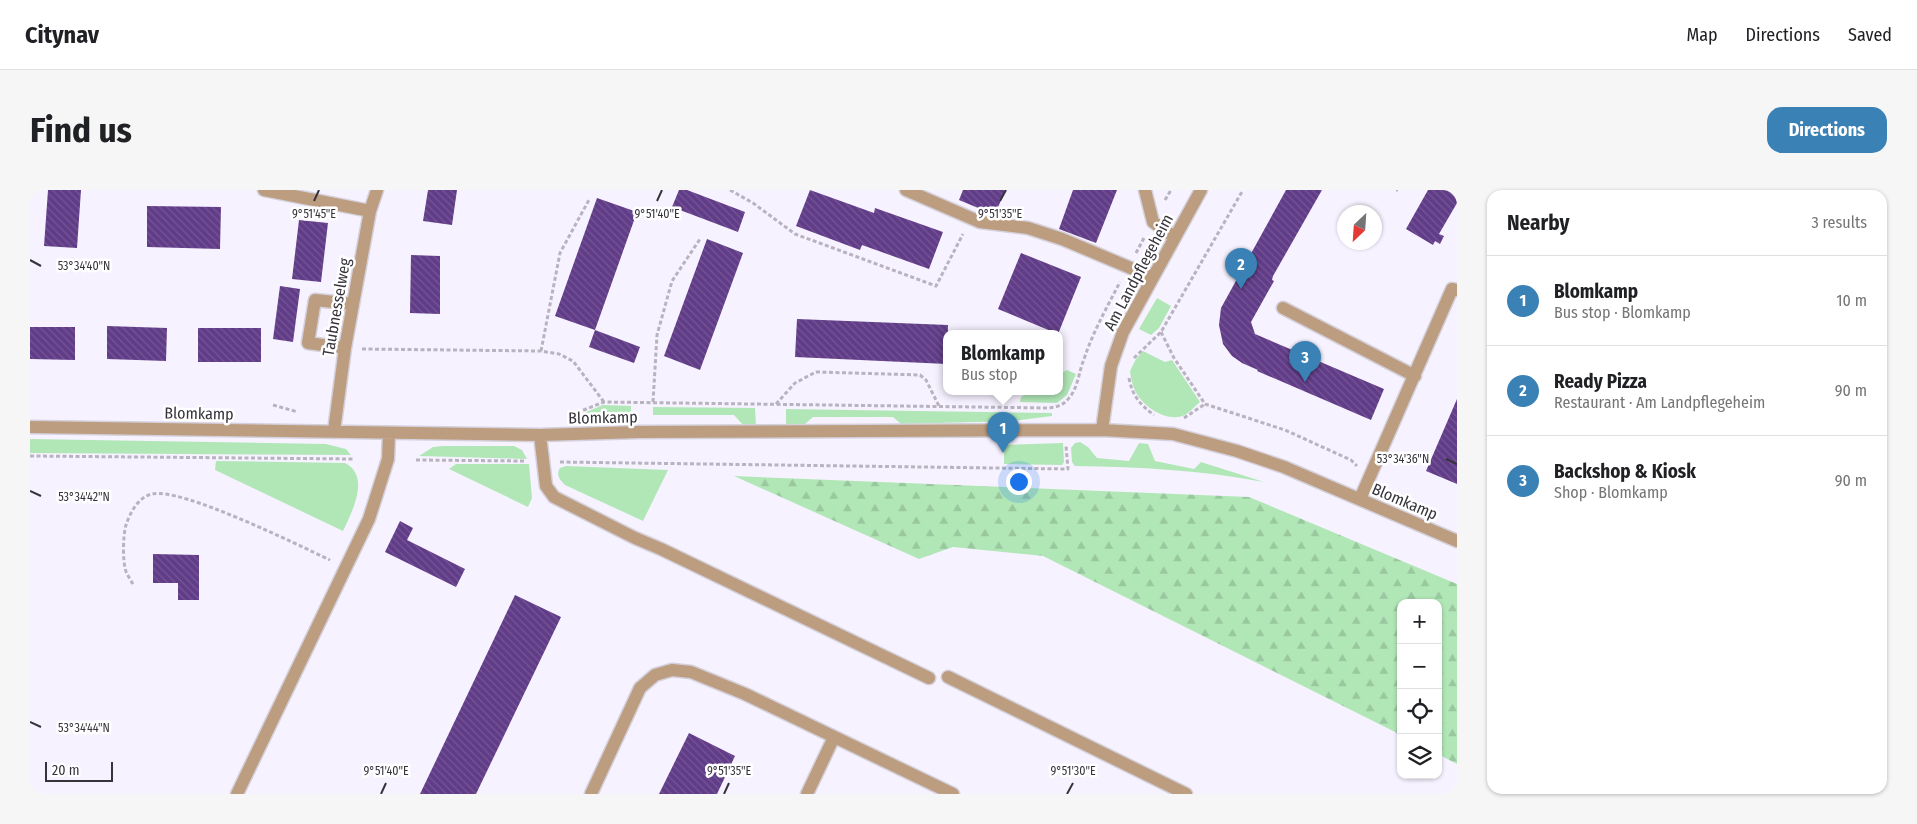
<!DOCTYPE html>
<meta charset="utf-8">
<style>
:root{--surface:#fff;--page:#f6f6f6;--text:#202124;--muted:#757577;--line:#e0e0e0;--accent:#3a82b6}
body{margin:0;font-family:"Fira Sans Condensed",sans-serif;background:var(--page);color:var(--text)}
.controls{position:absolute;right:15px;bottom:15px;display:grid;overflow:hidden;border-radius:10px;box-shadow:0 1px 4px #0004}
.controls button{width:45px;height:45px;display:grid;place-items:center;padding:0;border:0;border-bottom:1px solid var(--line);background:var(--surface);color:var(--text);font:25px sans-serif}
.compass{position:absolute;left:1307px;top:15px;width:45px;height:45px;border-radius:50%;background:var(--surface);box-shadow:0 1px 4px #0004;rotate:205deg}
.scale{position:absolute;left:15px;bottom:12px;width:68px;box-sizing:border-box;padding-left:5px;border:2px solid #36333b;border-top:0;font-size:14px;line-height:18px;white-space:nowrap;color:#36333b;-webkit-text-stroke:4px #fff;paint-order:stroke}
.you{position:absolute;left:988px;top:291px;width:18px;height:18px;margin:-12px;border:4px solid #fff;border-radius:50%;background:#1a73e8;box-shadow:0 0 0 8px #1a73e833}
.badge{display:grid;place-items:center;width:32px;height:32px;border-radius:50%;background:var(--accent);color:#fff;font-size:16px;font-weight:700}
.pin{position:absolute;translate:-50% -41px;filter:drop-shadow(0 1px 2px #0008)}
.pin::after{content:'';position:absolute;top:26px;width:18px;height:15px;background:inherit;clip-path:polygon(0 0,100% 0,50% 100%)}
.popup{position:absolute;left:913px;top:140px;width:120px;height:65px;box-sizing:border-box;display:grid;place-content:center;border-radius:10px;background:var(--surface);filter:drop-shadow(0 1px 4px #0005);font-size:16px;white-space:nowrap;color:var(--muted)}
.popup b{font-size:19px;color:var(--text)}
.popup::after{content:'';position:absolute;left:50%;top:100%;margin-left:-10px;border:10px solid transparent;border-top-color:var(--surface)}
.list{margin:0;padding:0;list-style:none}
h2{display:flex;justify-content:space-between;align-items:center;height:65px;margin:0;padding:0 20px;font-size:21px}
h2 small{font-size:16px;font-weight:400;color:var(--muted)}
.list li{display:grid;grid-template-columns:32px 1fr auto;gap:15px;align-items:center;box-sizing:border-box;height:90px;padding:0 20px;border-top:1px solid var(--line)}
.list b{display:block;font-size:19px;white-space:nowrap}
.list p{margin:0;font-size:16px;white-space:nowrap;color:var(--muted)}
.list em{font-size:16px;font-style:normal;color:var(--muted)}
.icon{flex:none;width:28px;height:28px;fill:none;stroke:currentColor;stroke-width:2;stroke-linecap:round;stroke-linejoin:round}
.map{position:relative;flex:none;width:1427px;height:604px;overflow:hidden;border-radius:15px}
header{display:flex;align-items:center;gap:30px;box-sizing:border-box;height:70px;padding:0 25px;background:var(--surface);border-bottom:1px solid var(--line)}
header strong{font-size:24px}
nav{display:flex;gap:28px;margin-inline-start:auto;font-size:18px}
.intro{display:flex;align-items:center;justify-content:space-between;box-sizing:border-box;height:120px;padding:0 30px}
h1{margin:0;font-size:35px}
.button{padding:12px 22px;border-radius:15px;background:var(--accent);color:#fff;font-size:18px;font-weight:700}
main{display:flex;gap:30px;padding:0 30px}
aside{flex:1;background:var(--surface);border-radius:15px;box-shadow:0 1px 4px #0004}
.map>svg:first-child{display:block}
.green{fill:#b1e7b7}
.forest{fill:url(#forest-firs)}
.building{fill:url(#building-back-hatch)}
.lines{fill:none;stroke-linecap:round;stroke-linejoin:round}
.minor-casing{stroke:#d4d0dc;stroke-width:15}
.path{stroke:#b8b3bf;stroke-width:3;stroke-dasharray:4 2.5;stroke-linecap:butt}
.minor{stroke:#bc9d7f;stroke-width:12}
.ticks{fill:none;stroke:#36333b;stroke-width:2}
.labels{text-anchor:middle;stroke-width:5;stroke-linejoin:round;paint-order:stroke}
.street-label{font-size:16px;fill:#36333b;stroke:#fff}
.ticks-label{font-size:12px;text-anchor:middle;fill:#36333b;stroke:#fff;stroke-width:5;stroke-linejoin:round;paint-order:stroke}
</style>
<header>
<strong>Citynav</strong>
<nav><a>Map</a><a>Directions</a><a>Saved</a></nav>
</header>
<div class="intro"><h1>Find us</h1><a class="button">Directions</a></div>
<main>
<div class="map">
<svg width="1427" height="604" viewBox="0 0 1427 604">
<defs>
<pattern id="forest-firs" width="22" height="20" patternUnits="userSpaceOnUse" patternTransform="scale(1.25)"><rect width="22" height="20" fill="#b1e7b7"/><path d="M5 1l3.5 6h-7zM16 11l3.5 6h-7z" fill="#99c79e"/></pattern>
<pattern id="building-back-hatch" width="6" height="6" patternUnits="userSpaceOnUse" patternTransform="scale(1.25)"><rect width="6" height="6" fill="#613c88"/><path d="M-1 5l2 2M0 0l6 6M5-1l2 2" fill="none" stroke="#755794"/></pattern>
</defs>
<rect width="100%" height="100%" fill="#f7f2ff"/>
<!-- green -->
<path class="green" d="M1127 108 1141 116 1129 138 1121 145 1109 139Z
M1113 161 1135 172 1142 170 1170 212C1165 216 1160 222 1155 225 1138 233 1115 218 1107 204 1103 198 1101 189 1100 181L1106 169Z
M1037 180 1046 184 1037 205 1027 213 990 212 991 207 999 202H1029V184Z
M573 215 601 216V230H537Z
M623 217 725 218 726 235H713L704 225H623Z
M756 219 1022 223V226L983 231 871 234 863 227H783L774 235H756Z
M0 249 296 254 316 259 321 265 0 263Z
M1050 252 1058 257 1067 268 1099 271 1109 253 1118 254 1125 271 1164 279 1171 272 1234 292C1171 280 1110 277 1045 276L1042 272 1041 258 1045 253Z
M1033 253 1034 272 1032 275 974 274V255Z
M413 256H484L492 260 497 269 389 266 403 257Z
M186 271 315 273C341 286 322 322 313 341L185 280Z
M426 274H499L502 308 498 317 419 279Z
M536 276 638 280 613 331 535 295C529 289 526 285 530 278Z"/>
<!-- forest -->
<path class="forest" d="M704 286 1219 307 1427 394V574L1408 564V413H1371V545L1013 366 923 357 889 369Z"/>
<!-- building -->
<path class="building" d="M18 0H51L47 58 14 56Z
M398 0H427L422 35 393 31Z
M649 0H657L715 22 708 42 642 17Z
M780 0 844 23 845 18 913 42 899 79 832 55 830 60 766 36Z
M933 0H975L965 25 929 10Z
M1043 0H1087L1066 53 1029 39Z
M1256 0H1292L1243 86 1242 90 1244 91 1221 132 1225 144 1354 199 1341 230 1227 181 1228 180 1212 173 1202 166 1193 154 1189 135 1191 118Z
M1398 0H1427V13L1409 44 1414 46 1410 54 1405 51 1403 55 1376 39Z
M567 8 607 22 565 140 525 126Z
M117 16 191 17 190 59 117 57Z
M269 30 298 33 291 92 262 89Z
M677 49 713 63 670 180 634 166Z
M991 63 1051 87 1028 144 968 119Z
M381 65 410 66V124L380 123Z
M250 96 270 99 263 152 243 149Z
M767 129 918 135 917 174 765 167Z
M77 136 137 138 136 171 77 169Z
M0 137H45V170L0 169Z
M168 138H231V172H168Z
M565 140 610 157 604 173 559 157Z
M1427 209V294L1396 281Z
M370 331 383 338 377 350 435 379 426 397 355 362Z
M123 364 169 365V410H148V393H123Z
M485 405 531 427 446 604H390Z
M659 543 705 566 687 604H629Z"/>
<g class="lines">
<defs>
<path id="minor" d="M234 0 340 21
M876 0 950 32 998 38 1032 49 1122 87
M1115 0 1123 32 1144 47
M1253 118 1385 186
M315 158 278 153 285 110 323 114
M0 237 510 245 609 242 1072 240 1143 244 1207 261 1254 277 1427 351
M1072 240 1081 176 1093 142 1171 0
M304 241 315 158 340 21 347 0
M510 245 516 296 524 307 605 348 631 359 899 488
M1330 309 1422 99 1427 100
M918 487 1156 604
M207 604 339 329 358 269 359 243
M561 604 610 498 625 485 642 480 661 482 715 504 923 604
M777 604 804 547"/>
</defs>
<!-- minor casing -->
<use href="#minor" class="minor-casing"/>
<!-- path -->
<path class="path" d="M700 0 723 13 765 44 906 96 933 44
M1366 0H1368
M1135 10 1141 0
M1106 63 1115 46
M1131 142 1144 168 1175 214 1255 240 1321 270 1327 276
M332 159 511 161 529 164 543 171 574 212
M511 161 530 63 560 8
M1104 168 1131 142 1213 0
M1099 188C1102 205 1110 215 1124 225
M623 212 627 145 642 91 670 49
M746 214 765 193 786 182 890 185 896 190 909 216
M243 215 268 222
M541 225 574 212 1019 218C1027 217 1034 215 1039 208 1048 198 1049 181 1054 169 1063 142 1077 117 1090 92
M1154 228 1175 214
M0 266 325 269
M386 270 496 271
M530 272 1038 279 1036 256
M103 394C101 391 99 387 97 384 92 374 93 345 96 335 100 323 108 307 122 304 151 297 268 355 300 370"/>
<!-- minor -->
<use href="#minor" class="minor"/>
</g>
<!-- ticks -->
<path class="ticks" d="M284 11 289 0M627 11 632 0M970 11 976 0M0 70 11 76M1416 269 1427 274M0 301 11 306M0 532 11 537M351 604 356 593M694 604 699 593M1037 604 1043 593"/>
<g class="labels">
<!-- street labels -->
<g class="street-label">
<text transform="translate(1108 82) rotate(-62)" y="6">Am Landpflegeheim</text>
<text transform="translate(306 117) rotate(-80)" y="6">Taubnesselweg</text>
<text transform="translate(169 223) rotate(1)" y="6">Blomkamp</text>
<text transform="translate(573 227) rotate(-1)" y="6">Blomkamp</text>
<text transform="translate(1375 311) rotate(23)" y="6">Blomkamp</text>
</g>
</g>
<g class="ticks-label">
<text x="284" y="28">9°51'45"E</text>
<text x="627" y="28">9°51'40"E</text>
<text x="970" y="28">9°51'35"E</text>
<text x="54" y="80">53°34'40"N</text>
<text x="1373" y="273">53°34'36"N</text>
<text x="54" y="311">53°34'42"N</text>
<text x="54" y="542">53°34'44"N</text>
<text x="356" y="585">9°51'40"E</text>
<text x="699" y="585">9°51'35"E</text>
<text x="1043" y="585">9°51'30"E</text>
</g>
</svg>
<div class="controls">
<button>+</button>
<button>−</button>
<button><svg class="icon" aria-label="locate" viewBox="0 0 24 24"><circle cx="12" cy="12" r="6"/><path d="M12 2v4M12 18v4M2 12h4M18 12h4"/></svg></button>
<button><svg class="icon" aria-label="layers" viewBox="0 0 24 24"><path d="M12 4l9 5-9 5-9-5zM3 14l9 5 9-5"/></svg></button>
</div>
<svg class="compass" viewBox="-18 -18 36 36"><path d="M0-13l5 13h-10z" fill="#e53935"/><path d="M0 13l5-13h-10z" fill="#757577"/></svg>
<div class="scale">20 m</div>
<div class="you"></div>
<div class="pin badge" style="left:973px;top:263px">1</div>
<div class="popup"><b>Blomkamp</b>Bus stop</div>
<div class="pin badge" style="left:1211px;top:99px">2</div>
<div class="pin badge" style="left:1275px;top:192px">3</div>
</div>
<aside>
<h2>Nearby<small>3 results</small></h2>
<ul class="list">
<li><span class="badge">1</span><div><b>Blomkamp</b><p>Bus stop · Blomkamp</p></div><em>10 m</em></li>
<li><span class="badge">2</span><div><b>Ready Pizza</b><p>Restaurant · Am Landpflegeheim</p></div><em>90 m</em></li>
<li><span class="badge">3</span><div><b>Backshop &amp; Kiosk</b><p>Shop · Blomkamp</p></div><em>90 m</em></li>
</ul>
</aside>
</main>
